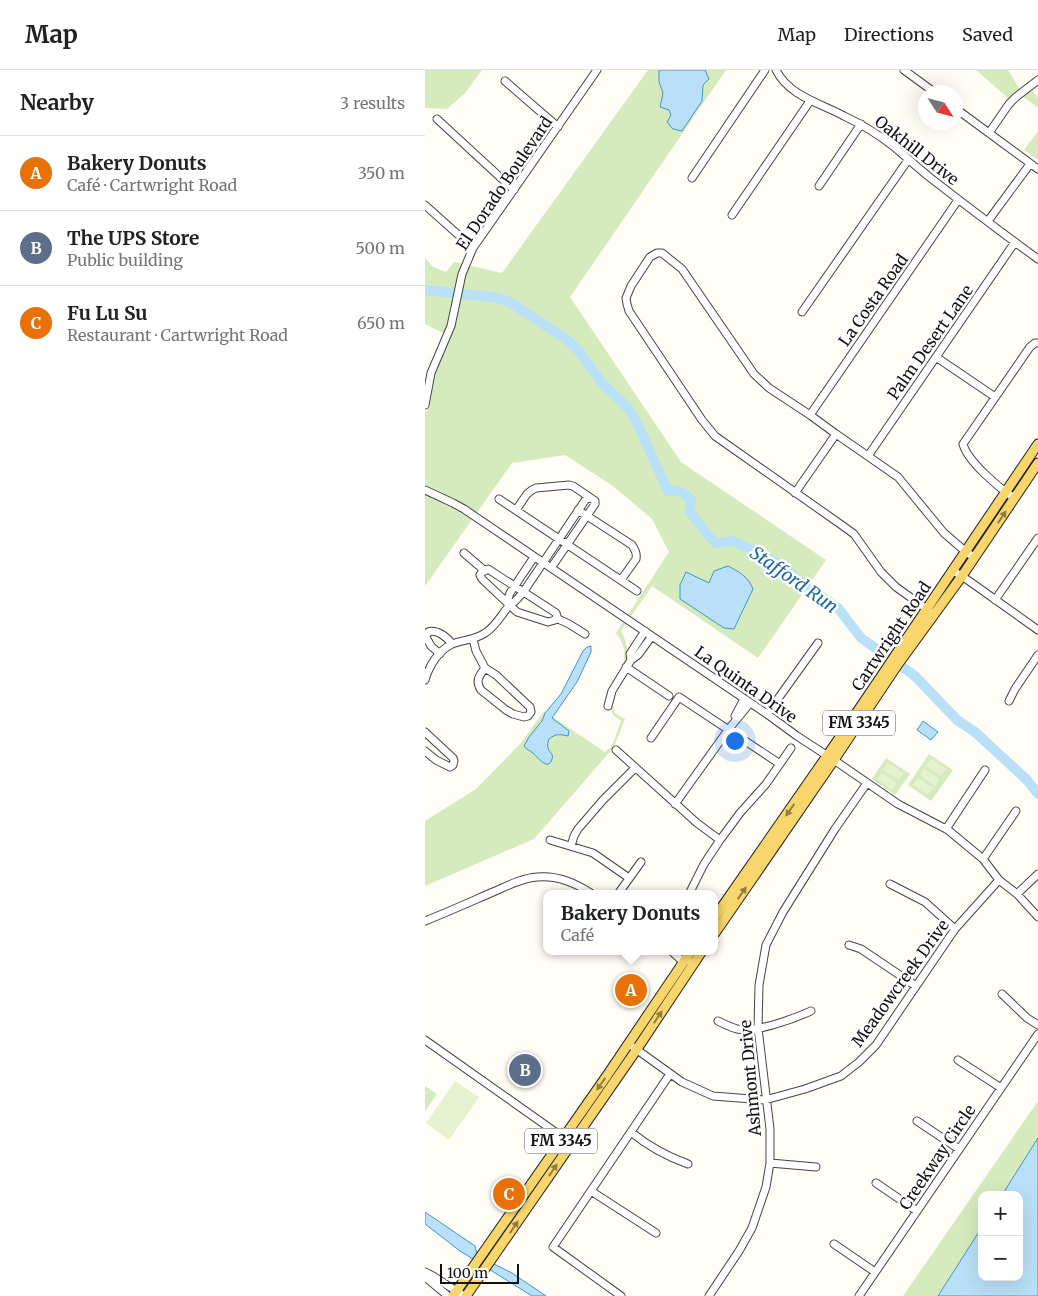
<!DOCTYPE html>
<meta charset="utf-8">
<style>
:root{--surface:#fff;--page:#f6f6f6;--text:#202124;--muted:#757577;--line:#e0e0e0;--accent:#b45309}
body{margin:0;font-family:Merriweather,serif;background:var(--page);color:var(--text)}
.controls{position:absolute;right:15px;bottom:15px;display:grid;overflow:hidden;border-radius:10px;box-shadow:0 5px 20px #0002}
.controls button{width:45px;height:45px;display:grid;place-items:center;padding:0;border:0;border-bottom:1px solid var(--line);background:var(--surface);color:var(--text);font:25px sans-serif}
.compass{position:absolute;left:493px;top:15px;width:45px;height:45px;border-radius:50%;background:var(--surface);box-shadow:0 5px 20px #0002;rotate:126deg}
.scale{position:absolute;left:15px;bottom:12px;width:79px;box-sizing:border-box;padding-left:5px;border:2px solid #111;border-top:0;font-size:14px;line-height:18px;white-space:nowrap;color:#111;-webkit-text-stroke:4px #fff;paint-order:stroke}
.you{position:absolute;left:309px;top:670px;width:18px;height:18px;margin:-12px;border:4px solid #fff;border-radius:50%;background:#1a73e8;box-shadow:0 0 0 8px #1a73e833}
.badge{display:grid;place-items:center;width:32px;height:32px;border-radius:50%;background:var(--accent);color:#fff;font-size:16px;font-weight:700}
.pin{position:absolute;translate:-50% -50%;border:2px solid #fff;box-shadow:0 1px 5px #0006}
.popup{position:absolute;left:118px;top:820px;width:175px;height:65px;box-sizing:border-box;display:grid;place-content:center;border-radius:10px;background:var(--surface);filter:drop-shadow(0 1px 4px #0005);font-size:16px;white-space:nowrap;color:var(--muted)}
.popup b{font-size:19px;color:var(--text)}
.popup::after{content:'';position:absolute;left:50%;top:100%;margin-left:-10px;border:10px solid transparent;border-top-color:var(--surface)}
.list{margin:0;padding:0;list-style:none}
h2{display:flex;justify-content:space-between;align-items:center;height:65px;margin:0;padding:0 20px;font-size:21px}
h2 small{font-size:16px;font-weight:400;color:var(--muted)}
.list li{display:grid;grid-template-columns:32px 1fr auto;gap:15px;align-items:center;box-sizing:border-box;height:75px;padding:0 20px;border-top:1px solid var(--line)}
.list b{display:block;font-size:19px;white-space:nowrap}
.list p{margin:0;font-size:16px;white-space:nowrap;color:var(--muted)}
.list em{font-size:16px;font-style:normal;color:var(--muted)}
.map{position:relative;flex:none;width:613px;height:1226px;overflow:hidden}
header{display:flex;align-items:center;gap:30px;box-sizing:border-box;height:70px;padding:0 25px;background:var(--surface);border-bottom:1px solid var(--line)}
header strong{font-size:24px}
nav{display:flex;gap:28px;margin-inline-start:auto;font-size:18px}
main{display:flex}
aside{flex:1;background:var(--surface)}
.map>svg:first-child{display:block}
.green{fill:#d5ebbd;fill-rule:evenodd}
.pitch{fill:#e6f2cf}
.water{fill:#b9e0f7;stroke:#3f96cf}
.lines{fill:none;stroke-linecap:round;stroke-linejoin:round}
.river{stroke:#b9e0f7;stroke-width:10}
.minor-casing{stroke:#444;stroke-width:9}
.major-casing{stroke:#222;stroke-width:11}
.minor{stroke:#fff;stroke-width:7}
.major{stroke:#f9d66b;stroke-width:9}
.oneway{fill:#917d42}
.labels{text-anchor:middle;stroke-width:5;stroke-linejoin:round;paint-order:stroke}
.shield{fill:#fff;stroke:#585858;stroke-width:1}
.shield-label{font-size:15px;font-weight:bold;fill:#111}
.street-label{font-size:16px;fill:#111;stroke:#fff}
.water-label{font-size:18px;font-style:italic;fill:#1768a6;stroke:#fff}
</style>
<header>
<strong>Map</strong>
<nav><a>Map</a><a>Directions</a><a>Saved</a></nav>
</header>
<main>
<aside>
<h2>Nearby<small>3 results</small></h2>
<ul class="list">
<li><span class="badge" style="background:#e8710a">A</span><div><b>Bakery Donuts</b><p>Café · Cartwright Road</p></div><em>350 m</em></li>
<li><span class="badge" style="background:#5c6f8a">B</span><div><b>The UPS Store</b><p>Public building</p></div><em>500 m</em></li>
<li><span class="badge" style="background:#e8710a">C</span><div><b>Fu Lu Su</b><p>Restaurant · Cartwright Road</p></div><em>650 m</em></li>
</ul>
</aside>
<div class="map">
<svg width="613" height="1226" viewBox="0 0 613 1226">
<rect width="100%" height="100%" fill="#fffdf5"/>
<!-- green -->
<path class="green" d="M0 0H57L40 23 22 39 0 38Z
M223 0H301L145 227 256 392 401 490 333 588 227 516 196 561C211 589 197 600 184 625L190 643 200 649 189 677 109 769 0 816V751L51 719 96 673 119 641 180 682 187 676 196 651 188 645 181 625C195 604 209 586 191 563L244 482 227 449 188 416 140 385 87 393 0 516V341L2 342 10 304 26 267 0 254V188L8 197 21 202 29 192 77 203Z
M551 0H583L594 18 608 22 613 27V38L603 30 589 22 583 28Z
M613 61V90L599 80Z
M504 684 528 700 506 731 483 715Z
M461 688 485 704 470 725 447 709Z
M0 1016 12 1024 0 1041Z
M613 1031V1226H478ZM557 1125H594V1207H557Z"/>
<!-- pitch -->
<path class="pitch" d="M506 689 521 699 516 706 501 696Z
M463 693 479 703 474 710 458 700Z
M499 698 515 709 510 716 495 705Z
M457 703 472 713 467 720 452 709Z
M493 708 508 718 503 725 488 715Z
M30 1011 54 1027 24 1070 1 1053Z"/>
<!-- water -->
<path class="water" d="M234 0H280L284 9 278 15 277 31 257 61 248 59 242 52 246 45 244 40 235 37 238 23 234 12Z
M303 496C314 502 323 506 328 519L309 559 299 558 255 529V515L261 502 284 513 289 501Z
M166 576V582L152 612 127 648 144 661 143 666C134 664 130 664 124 669 123 671 122 676 123 678 124 682 129 684 127 689 123 703 111 685 108 683 104 680 102 680 99 676L104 667 117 651 120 643 136 624 158 581 162 577Z
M498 651 513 662 506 670 492 660Z
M613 1068V1226H513L557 1157V1207H594V1125H577Z
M0 1142 50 1176 52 1184 71 1195 87 1203 121 1226H107L35 1181 0 1154Z"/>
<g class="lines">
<!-- river -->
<path class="river" d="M0 220 68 227 85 232 141 269 154 281 176 312 203 338 212 353 243 421C254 419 258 422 266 430L265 442 283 465 291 473 307 471 333 482 360 498 373 510 413 538 436 568 489 605 532 650 550 662 602 710 613 724"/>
<defs>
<path id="minor" d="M351 0C364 26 395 33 419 46 436 54 453 64 468 76 480 86 491 96 503 106 539 134 576 162 613 189
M479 0 509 22
M80 11 133 57
M530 38 613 99
M12 49 89 120
M564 63 584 34 591 27 613 10
M267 108 340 0
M394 116 436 54
M0 135 48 178
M307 145 385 31
M563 151 605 94
M377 242 483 90
M511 287 570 327
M0 335 6 303 26 256 37 204 48 178 172 0
M385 345 533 130
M443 386 590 172
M0 420 28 433 39 439 342 644 372 666 409 690 473 734 523 760 558 789 574 810 592 824 613 847
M370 423 411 364
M589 428C573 417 543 392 538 374L605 277 610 273H613
M74 429 212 521
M91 440 102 424 107 420 111 418 144 415 148 416 170 431V434L126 498
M153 440 207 475C210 480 212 483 211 489L196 510
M39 483 60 501
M63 499 131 543 132 546 130 550 123 552 92 542 57 509 55 505 57 502Z
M528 501 537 506 613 560
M570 530 613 468
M84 535 83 529 85 523 109 487
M506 542 471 517 456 502 429 464 418 456 290 366 277 350 204 241 202 234 201 228 206 216 225 187 232 183H237L257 199 329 304 344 318 385 345 411 364 473 407 519 463 541 482 549 487
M131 548 144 554 160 564
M48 569 51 581 60 598 71 605 105 637 106 642 103 646 99 647 88 644 81 640 56 620C50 611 54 606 60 598
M15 584 6 576 1 567 3 562C12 559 22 567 27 574
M206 590 205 584 220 561
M201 597 244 626
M0 610C4 596 13 581 27 574 38 570 50 570 60 563 70 557 75 547 83 537 85 534 89 533 91 530 94 528 96 524 99 521L163 426
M584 631 590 619 613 585
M183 636 187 621 206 590 213 585 227 566
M342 644 393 573
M310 646 319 629
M0 662 28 688 29 691 28 695 25 697 11 690 0 681
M226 668 254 627 355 694
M191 680 272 753 295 770
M250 734 303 660 325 633
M521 759 560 700
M125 770 168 783 204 808
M146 776 149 766 153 759 178 730 210 698
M558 789 591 741
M465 814 500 832 530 859
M193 824 216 792
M264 824 279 794 295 770 315 743 341 714 366 678
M592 824 613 804
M0 851C23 842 45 832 68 822 82 816 97 808 112 807 132 805 151 813 167 824
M424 875 436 879 491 916
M246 881 255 889H260L263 891
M577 924 602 948 613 955
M293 951C299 954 305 957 312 959 331 963 368 949 386 941
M0 970 143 1071
M204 974 257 1012 288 1026 340 1030 380 1019 416 1006 434 992 451 975 530 859 574 810
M533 990 576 1018
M492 1051 534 1079
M206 1062C224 1077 241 1086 263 1094
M345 1093 391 1097
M451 1113 492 1141
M166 1121 231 1163
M409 1174 450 1202
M0 1202 8 1206 39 1226
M0 1207 23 1226
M196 1226 128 1177 245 1004
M284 1226 314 1181 327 1158 341 1117 345 1093V1059L333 958 334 915 341 875 358 842 410 759 442 713
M434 1226 613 964"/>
<path id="major" d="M290 847 420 660 613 374
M290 863 409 690 473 594 537 506 613 393
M28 1226 181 1007 266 881
M41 1226 212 979 277 881"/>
</defs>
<!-- minor casing -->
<use href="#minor" class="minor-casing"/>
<!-- major casing -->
<use href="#major" class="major-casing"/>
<!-- minor -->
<use href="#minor" class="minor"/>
<!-- major -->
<use href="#major" class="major"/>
</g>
<!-- one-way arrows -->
<defs><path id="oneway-solid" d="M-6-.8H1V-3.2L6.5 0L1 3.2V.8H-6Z" transform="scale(1.25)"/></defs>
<g class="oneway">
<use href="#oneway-solid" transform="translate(577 447) rotate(-56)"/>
<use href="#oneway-solid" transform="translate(365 740) rotate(125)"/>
<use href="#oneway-solid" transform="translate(317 823) rotate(-55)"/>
<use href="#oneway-solid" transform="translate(233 947) rotate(-56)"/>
<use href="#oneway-solid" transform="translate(176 1014) rotate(125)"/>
<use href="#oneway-solid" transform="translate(128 1100) rotate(-56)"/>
<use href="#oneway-solid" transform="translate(89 1157) rotate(-56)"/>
</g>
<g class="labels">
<!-- shield labels -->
<g class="shield">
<rect x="398" y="640.5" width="72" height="25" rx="4"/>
<rect x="100" y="1058.5" width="72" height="25" rx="4"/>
</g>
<g class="shield-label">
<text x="434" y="658">FM 3345</text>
<text x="136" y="1076">FM 3345</text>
</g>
<!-- street labels -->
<g class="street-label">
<text transform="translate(492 80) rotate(38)" y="6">Oakhill Drive</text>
<text transform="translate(79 113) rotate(-56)" y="6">El Dorado Boulevard</text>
<text transform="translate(448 230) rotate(-55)" y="6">La Costa Road</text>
<text transform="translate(505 272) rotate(-55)" y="6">Palm Desert Lane</text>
<text transform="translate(466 566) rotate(-56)" y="6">Cartwright Road</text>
<text transform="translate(321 614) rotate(35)" y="6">La Quinta Drive</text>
<text transform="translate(475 913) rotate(-54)" y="6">Meadowcreek Drive</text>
<text transform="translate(325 1008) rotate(-95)" y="6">Ashmont Drive</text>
<text transform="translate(512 1087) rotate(-56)" y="6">Creekway Circle</text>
</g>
<!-- water labels -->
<g class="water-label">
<text transform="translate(369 510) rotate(35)" y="6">Stafford Run</text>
</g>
</g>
</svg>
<div class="controls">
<button>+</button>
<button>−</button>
</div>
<svg class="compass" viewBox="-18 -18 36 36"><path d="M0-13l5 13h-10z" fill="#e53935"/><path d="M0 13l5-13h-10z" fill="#757577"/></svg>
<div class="scale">100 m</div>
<div class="you"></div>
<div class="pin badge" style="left:206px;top:920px;background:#e8710a">A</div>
<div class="popup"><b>Bakery Donuts</b>Café</div>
<div class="pin badge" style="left:100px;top:1000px;background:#5c6f8a">B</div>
<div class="pin badge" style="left:84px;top:1124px;background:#e8710a">C</div>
</div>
</main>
